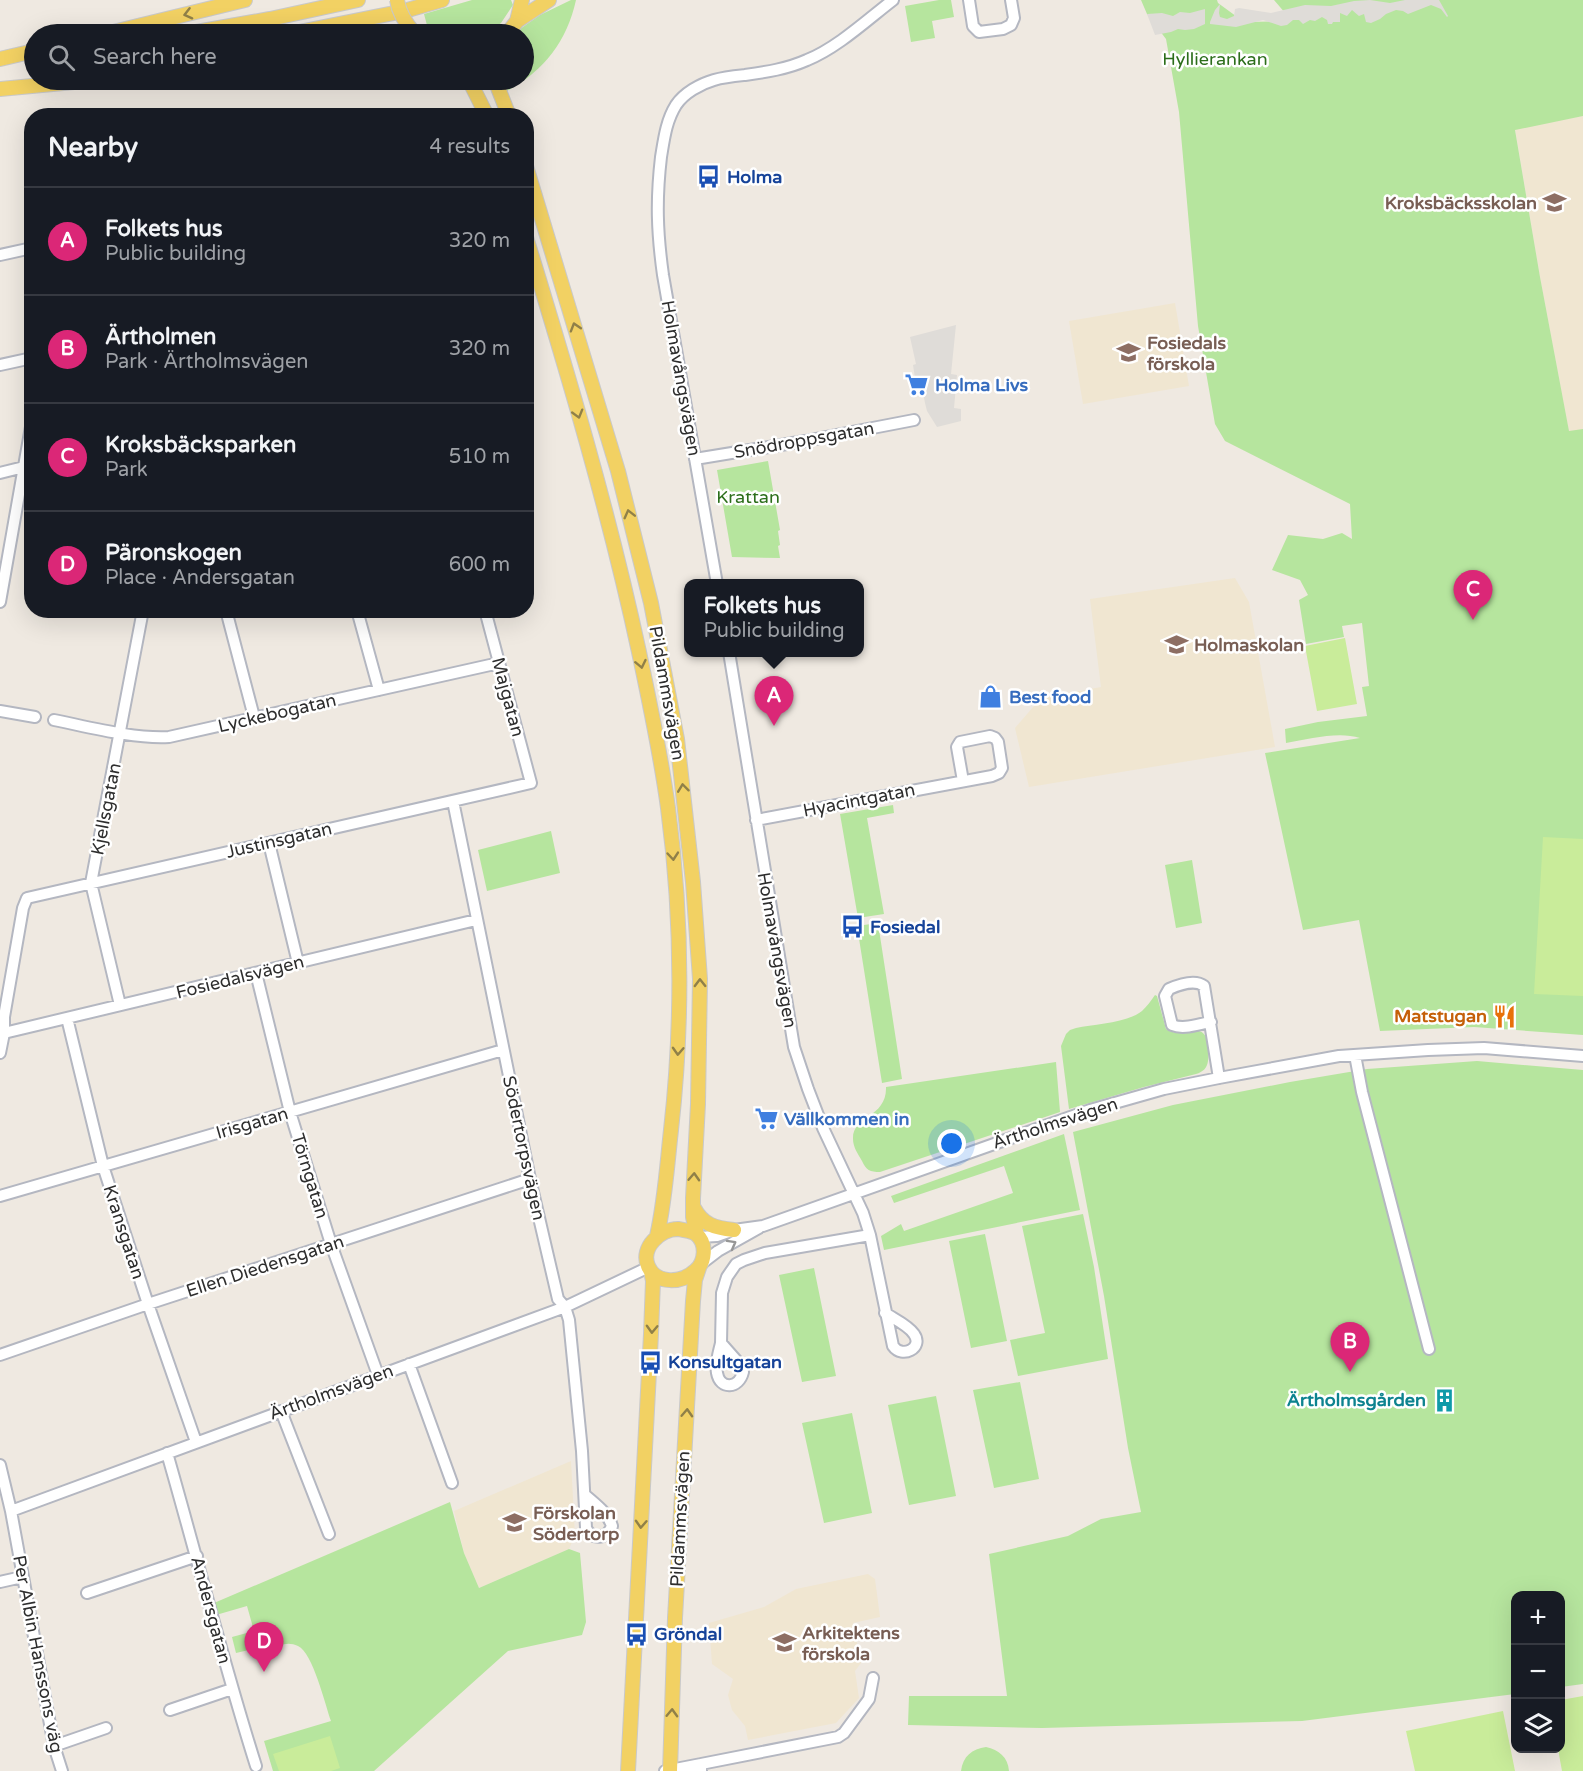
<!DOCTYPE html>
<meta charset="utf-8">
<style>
:root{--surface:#171b24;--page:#20242c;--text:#f1f3f6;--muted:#9ea1a6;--line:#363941;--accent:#db2777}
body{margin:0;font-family:"Varela Round",sans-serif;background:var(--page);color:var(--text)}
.controls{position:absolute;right:18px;bottom:18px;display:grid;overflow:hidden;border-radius:12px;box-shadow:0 6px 24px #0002}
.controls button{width:54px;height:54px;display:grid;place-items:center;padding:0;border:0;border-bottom:2px solid var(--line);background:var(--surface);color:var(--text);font:30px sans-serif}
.you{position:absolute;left:952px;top:1144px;width:21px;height:21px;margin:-15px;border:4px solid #fff;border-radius:50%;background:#1a73e8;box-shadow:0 0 0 9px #1a73e833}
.badge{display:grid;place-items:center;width:39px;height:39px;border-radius:50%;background:var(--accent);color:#fff;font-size:20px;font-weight:700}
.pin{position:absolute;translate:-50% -50px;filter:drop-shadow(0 2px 3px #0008)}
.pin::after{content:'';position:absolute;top:32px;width:21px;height:18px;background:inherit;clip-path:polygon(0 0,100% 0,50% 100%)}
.popup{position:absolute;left:684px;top:579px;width:180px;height:78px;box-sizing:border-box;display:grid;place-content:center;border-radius:12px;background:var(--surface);filter:drop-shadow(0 2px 4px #0005);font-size:20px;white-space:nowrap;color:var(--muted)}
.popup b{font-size:22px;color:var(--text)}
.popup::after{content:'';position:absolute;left:50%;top:100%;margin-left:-12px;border:12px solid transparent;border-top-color:var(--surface)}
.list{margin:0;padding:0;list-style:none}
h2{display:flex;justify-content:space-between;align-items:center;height:78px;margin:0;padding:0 24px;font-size:26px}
h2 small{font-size:20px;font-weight:400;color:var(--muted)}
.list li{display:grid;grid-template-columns:39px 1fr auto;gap:18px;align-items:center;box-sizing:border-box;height:108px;padding:0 24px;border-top:2px solid var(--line)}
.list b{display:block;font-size:22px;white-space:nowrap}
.list p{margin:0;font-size:20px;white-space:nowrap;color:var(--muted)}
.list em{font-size:20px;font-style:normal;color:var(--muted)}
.icon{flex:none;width:33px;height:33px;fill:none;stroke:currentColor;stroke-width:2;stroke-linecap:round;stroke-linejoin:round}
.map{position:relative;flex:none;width:1583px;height:1771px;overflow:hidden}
.search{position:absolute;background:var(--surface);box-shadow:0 6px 24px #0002;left:24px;top:24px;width:510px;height:66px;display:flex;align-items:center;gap:15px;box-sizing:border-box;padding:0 21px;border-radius:33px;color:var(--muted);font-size:22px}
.panel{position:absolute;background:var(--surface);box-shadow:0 6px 24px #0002;left:24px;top:108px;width:510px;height:510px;border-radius:24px}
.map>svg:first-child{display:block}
.education{fill:#f0e6d1}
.green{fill:#b6e59e}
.pitch{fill:#c9ec9a}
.plaza{fill:#dfdcd8}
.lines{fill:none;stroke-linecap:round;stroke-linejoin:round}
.minor-casing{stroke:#b4b7c1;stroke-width:14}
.major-casing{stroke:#c9c9c9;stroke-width:16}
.minor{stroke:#fff;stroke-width:10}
.major{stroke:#f2d163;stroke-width:14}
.major-bridge-casing{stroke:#c9c9c9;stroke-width:16;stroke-linecap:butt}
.major-bridge{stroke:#f2d163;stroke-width:14}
.oneway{stroke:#908048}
.oneway2{stroke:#969696}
.labels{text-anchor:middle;stroke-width:5;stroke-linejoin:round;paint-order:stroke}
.park-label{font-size:18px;fill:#2c6e1b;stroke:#fff}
.transit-label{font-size:18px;font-weight:bold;fill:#164399;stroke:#fff;text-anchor:start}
.education-label{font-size:18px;font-weight:bold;fill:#785e54;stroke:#fff;text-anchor:start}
.street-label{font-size:18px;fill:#2e2e2e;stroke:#fff}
.shop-label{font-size:18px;font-weight:bold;fill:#366cbe;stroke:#fff;text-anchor:start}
.food-label{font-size:18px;font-weight:bold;fill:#c56008;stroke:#fff;text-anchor:end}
.culture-label{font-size:18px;font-weight:bold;fill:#0d838f;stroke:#fff;text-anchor:end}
</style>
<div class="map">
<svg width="1583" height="1771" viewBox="0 0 1583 1771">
<rect width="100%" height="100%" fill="#efe9e1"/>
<!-- education -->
<path class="education" d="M1583 116V429L1569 432 1540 277 1515 129Z
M1175 303 1189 386 1083 404 1069 321Z
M1235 578 1249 602 1275 747 1029 787 1015 728 1041 698 1101 687 1090 599Z
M571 1461 575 1535 569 1549 479 1588 464 1553 454 1511Z
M868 1574 875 1579 880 1617 853 1623 861 1663 855 1671 859 1698 836 1723 748 1740 745 1726 732 1710 728 1695 733 1679 712 1664 709 1623 764 1607 796 1589Z"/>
<!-- green -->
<path class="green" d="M472 0H511L513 5 501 23 486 34H437L428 29 424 14Z
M571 0H576C567 41 544 71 507 91L503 80H524V34H513L540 15Z
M939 0H951L954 17 932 21 935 38 911 42 905 6Z
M1141 0H1217L1218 3 1244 22 1292 21 1274 0H1583V116L1515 130 1540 277 1569 431 1583 429V1035L1474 1027 1380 1031 1359 920 1303 930 1265 753 1360 738C1338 731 1310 739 1286 743L1285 729 1318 722 1367 716 1362 687 1369 686 1362 623 1342 626 1344 637 1306 644 1299 600 1308 595 1300 580 1272 570 1288 535 1323 539 1342 533 1352 539 1350 504 1225 441 1215 424 1198 326 1179 112 1166 39 1147 14Z
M768 461 780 530 778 531 780 545 778 546 780 558 732 557 717 470Z
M893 805 894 813 867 818 884 914 858 918 840 814Z
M551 831 560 873 487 891 478 850Z
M1192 860 1202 923 1176 928 1165 865Z
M878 923 902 1079 882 1083 857 926Z
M1155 995 1157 996 1166 1029C1180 1041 1205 1016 1208 1046 1208 1051 1209 1056 1208 1061 1207 1068 1203 1072 1196 1074L1144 1087 1069 1109 1061 1046 1066 1034 1070 1030 1076 1028C1095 1024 1127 1023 1142 1011 1147 1006 1151 1001 1155 995Z
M1477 1061 1583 1070V1684L1561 1687 1560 1596H1516L1515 1694 1302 1721 1042 1728 908 1725 909 1696H1007L989 1554 1068 1536 1101 1519 1141 1512 1128 1448 1104 1296 1073 1132 1173 1105 1290 1082 1367 1069Z
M1056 1062 1060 1112 880 1172C870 1172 866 1170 862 1161 858 1154 853 1147 853 1139 852 1116 887 1118 886 1087Z
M1064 1134 1080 1210 884 1250 881 1236 901 1224 904 1231 1013 1193 1004 1166 894 1203 891 1196Z
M1083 1214 1094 1267 1108 1359 1018 1376 1010 1340 1045 1333 1022 1226Z
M985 1234 1007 1341 971 1348 949 1241Z
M814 1268 836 1376 802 1382 779 1275Z
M1020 1382 1039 1479 994 1488 973 1390Z
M936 1396 956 1496 909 1505 888 1405Z
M852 1413 872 1513 824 1523 802 1423Z
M450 1502 464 1553 479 1588 569 1549 580 1553 586 1622 582 1635 508 1651 374 1771H273L264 1741 331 1721C325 1704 313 1653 298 1646 288 1641 280 1645 270 1649L269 1645 236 1653 232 1637 254 1631 247 1606 216 1615 214 1603Z
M986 1747C999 1750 1008 1757 1009 1771H961C963 1756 972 1749 986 1747Z"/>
<!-- pitch -->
<path class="pitch" d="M1345 638 1357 704 1317 711 1305 646Z
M1543 837 1583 839V996L1534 994Z
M1583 1696V1771H1562L1558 1749 1560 1748 1561 1700Z
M1503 1711 1515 1771H1415L1406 1731Z
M330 1736 340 1768 331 1771H279L273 1754Z"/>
<!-- plaza -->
<path class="plaza" d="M1370 0 1390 3 1405 0H1439L1448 16 1447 17 1441 9 1431 5 1408 14 1403 11 1396 10 1386 14 1380 19 1371 23 1366 22 1364 14 1359 16 1352 10 1347 16 1340 13V22H1333L1332 24H1328L1327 20 1322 17 1315 21 1310 20 1303 24 1299 20H1293L1287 25 1281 26 1263 20 1236 27 1210 24V22L1215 10 1220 4 1219 13 1220 17 1227 19 1234 16 1235 9 1239 8 1271 13 1305 5 1331 6 1354 1Z
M1205 9V24L1194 29 1185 30 1178 29 1171 32 1155 35 1147 14 1162 13 1173 16 1180 12 1190 13Z
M956 325 951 374 957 375 954 408 961 409V421L937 427 927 411 925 403 920 377 915 378 913 365 916 364 910 337Z"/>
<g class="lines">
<defs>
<path id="minor" d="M969 0 973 26 979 32 1003 29 1011 25 1014 18 1011 0
M0 255 32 248
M0 365 32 358
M695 459 805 441 914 420
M0 473 32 465
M717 584 663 275C657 232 656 200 661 157 664 139 666 121 676 105 684 93 700 84 714 80 724 77 735 76 745 75 766 72 787 69 807 60 837 48 867 20 893 0
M0 602 32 421
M226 610 254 717
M357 610 379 690
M729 652 794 1047 808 1089 823 1128 863 1213 870 1235 893 1346C902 1359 924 1348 914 1334 908 1325 894 1319 885 1313
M0 711 35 717
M54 720C89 727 134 739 169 737L499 663
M453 801 530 1179 558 1299 565 1307 569 1320 582 1451 586 1528C592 1541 607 1539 612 1526 608 1513 595 1504 585 1495
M756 820 992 776 999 773 1002 768 998 742 995 738 990 736 960 742 957 747 963 781
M269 843 298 963
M256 973 290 1112 331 1244 378 1375
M120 1005 91 883 143 610
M67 1018 103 1166 148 1304 196 1442
M1211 1022C1198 1024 1184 1030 1172 1025L1165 996 1169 989C1178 985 1195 979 1204 986L1219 1078
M4 1033 476 920
M0 1053 4 1033V1017L23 908 27 898 531 783 485 610
M1355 1055 1362 1092 1429 1349
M0 1196 503 1050
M699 1237 717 1236 734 1230 763 1226 1090 1110 1164 1089 1219 1078 1339 1056 1428 1050 1484 1048 1583 1056
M701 1264 718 1251 759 1228
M721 1343C719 1352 715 1363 717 1373 720 1390 739 1389 743 1372L736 1360 721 1343 722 1293 727 1277 736 1264 744 1260 765 1253 870 1235
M0 1355 148 1304 530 1179
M409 1364 452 1483
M281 1411 329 1534
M167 1453C197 1557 223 1662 256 1766
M0 1465 11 1511 54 1746 62 1771
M11 1511 565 1307 649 1267
M0 1582 22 1577
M87 1593 197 1556
M170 1710 232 1689
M54 1746 106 1728
M665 1771 701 1764
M701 1771V1764L838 1737 844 1733 869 1699 873 1678"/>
<path id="major" d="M517 21 549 0
M105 34 245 0
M185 34 270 19 358 0
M289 34 404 11 442 0
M507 34 517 21 522 0
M0 59 34 51
M469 80 487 116
M495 80 509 116
M0 89 95 80H122
M526 166 618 471 651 603 677 739 693 882 700 979 698 1104 693 1198V1217L697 1235
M526 237C568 374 609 512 639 652 650 704 661 755 668 808 682 914 683 1023 671 1130 667 1166 665 1201 657 1236
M694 1208C703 1225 715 1228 734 1230
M678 1229C684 1230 691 1231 696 1234 707 1243 706 1262 695 1271 682 1283 656 1285 648 1266 640 1247 661 1229 678 1229Z
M628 1771 651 1334 653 1281 651 1271
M670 1771 675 1618 693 1301 695 1280 699 1268"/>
</defs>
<!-- minor casing -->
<use href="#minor" class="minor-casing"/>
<!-- major casing -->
<use href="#major" class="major-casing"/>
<!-- minor -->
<use href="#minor" class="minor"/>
<!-- major -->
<use href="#major" class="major"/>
<defs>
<path id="major-bridge" d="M397 0C399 14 406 24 415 34"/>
</defs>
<!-- major-bridge casing -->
<use href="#major-bridge" class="major-bridge-casing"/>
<!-- major-bridge -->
<use href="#major-bridge" class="major-bridge"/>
</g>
<!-- one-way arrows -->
<defs><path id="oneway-chevron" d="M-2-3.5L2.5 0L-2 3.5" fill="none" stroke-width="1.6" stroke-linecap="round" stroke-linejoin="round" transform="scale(1.5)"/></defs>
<g class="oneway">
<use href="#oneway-chevron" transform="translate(188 14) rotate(166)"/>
<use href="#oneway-chevron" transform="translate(575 327) rotate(-107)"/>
<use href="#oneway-chevron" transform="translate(578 414) rotate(74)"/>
<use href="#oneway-chevron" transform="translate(629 514) rotate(-104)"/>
<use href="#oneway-chevron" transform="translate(641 664) rotate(78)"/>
<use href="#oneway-chevron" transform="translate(683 788) rotate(-97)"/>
<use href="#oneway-chevron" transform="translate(673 856) rotate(85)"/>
<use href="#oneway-chevron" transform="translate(700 983) rotate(-91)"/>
<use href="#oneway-chevron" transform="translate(678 1051) rotate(93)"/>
<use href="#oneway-chevron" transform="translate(694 1177) rotate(-87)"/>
<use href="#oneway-chevron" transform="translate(652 1329) rotate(92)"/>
<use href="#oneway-chevron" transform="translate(687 1413) rotate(-87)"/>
<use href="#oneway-chevron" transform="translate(641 1524) rotate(93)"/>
<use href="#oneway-chevron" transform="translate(672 1713) rotate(-88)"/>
</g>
<use class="oneway2" href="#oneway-chevron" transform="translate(732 1244) rotate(-29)"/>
<!-- icons -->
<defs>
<symbol id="bus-bare" viewBox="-9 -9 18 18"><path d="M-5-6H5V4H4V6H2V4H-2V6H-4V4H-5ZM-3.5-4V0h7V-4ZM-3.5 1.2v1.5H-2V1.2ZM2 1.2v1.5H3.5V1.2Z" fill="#1a4fb4" stroke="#fff" stroke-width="2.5" paint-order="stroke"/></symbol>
<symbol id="school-bare" viewBox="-9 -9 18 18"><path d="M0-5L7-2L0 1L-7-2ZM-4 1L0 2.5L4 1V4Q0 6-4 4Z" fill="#8d6e63" stroke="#fff" stroke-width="2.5" paint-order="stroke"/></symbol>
<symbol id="supermarket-bare" viewBox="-9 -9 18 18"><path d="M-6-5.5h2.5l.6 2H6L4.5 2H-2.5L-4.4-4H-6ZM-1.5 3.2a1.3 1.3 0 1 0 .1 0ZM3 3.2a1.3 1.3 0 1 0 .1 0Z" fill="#3f7fe0" stroke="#fff" stroke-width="2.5" paint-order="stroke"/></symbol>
<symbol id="shop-bare" viewBox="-9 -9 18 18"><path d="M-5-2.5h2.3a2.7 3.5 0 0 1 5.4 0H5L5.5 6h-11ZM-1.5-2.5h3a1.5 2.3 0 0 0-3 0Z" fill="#3f7fe0" stroke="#fff" stroke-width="2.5" paint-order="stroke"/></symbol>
<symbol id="restaurant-bare" viewBox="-9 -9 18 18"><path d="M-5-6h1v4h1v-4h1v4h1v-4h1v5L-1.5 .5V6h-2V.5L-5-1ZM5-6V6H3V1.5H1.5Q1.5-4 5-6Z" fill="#e8710a" stroke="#fff" stroke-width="2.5" paint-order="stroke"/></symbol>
<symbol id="building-bare" viewBox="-9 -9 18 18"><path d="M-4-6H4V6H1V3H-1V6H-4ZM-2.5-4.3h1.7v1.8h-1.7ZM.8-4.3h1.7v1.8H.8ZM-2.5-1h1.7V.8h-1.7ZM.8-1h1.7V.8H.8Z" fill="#0f9aa8" stroke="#fff" stroke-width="2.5" paint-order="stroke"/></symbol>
</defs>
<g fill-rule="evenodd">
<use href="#bus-bare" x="692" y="160" width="33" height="33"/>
<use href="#school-bare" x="1538" y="186" width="33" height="33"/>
<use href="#school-bare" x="1112" y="336" width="33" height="33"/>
<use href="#supermarket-bare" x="900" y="368" width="33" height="33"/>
<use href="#school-bare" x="1160" y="628" width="33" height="33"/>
<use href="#shop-bare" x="974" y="680" width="33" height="33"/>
<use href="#bus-bare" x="836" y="910" width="33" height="33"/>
<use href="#restaurant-bare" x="1488" y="1000" width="33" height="33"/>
<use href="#supermarket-bare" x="750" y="1102" width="33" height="33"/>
<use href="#bus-bare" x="634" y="1346" width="33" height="33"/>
<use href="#building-bare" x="1428" y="1384" width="33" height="33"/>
<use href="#school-bare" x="498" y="1506" width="33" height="33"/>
<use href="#bus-bare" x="620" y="1618" width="33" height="33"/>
<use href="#school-bare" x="768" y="1626" width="33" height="33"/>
</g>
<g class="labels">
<!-- park labels -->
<g class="park-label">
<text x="1215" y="65">Hyllierankan</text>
<text x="748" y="503">Krattan</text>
</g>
<!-- transit labels -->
<g class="transit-label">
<text x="727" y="183">Holma</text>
<text x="870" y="933">Fosiedal</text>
<text x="668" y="1368">Konsultgatan</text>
<text x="654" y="1640">Gröndal</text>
</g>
<!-- education labels -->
<g class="education-label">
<text x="1537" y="209" text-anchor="end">Kroksbäcksskolan</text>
<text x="1147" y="349">Fosiedals<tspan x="1147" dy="21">förskola</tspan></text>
<text x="1194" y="651">Holmaskolan</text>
<text x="533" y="1519">Förskolan<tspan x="533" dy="21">Södertorp</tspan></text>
<text x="802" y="1639">Arkitektens<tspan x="802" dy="21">förskola</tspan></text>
</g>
<!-- street labels -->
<g class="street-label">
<text transform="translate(681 378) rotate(80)" y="6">Holmavångsvägen</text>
<text transform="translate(804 440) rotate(-10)" y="6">Snödroppsgatan</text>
<text transform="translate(667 693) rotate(80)" y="6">Pildammsvägen</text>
<text transform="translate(508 697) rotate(75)" y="6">Majgatan</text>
<text transform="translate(277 713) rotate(-13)" y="6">Lyckebogatan</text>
<text transform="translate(859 800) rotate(-11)" y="6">Hyacintgatan</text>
<text transform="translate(106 809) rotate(-79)" y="6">Kjellsgatan</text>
<text transform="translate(279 840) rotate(-13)" y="6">Justinsgatan</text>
<text transform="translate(777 950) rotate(80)" y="6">Holmavångsvägen</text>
<text transform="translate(240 977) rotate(-14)" y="6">Fosiedalsvägen</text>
<text transform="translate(252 1123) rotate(-16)" y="6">Irisgatan</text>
<text transform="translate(1055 1123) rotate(-18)" y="6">Ärtholmsvägen</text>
<text transform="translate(524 1148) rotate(78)" y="6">Södertorpsvägen</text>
<text transform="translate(310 1176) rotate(73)" y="6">Törngatan</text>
<text transform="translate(124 1232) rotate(72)" y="6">Kransgatan</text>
<text transform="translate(265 1266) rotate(-18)" y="6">Ellen Diedensgatan</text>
<text transform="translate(331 1392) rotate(-20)" y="6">Ärtholmsvägen</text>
<text transform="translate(680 1519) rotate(-87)" y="6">Pildammsvägen</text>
<text transform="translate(211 1610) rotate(75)" y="6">Andersgatan</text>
<text transform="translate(38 1654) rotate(79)" y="6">Per Albin Hanssons väg</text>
</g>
<!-- shop labels -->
<g class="shop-label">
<text x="935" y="391">Holma Livs</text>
<text x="1009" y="703">Best food</text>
<text x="784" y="1125">Vällkommen in</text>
</g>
<!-- food labels -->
<g class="food-label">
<text x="1487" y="1022">Matstugan</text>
</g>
<!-- culture labels -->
<g class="culture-label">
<text x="1426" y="1406">Ärtholmsgården</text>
</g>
</g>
</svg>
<div class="controls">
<button>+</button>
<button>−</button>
<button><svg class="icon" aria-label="layers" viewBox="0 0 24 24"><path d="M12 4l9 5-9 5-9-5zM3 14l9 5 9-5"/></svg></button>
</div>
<div class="you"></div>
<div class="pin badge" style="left:774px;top:726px">A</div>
<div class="popup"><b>Folkets hus</b>Public building</div>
<div class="pin badge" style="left:1350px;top:1372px">B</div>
<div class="pin badge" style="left:1473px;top:620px">C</div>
<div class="pin badge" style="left:264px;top:1672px">D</div>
<div class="search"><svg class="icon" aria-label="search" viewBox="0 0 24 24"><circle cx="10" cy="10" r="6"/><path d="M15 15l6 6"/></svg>Search here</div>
<section class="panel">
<h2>Nearby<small>4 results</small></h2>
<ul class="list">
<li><span class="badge">A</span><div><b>Folkets hus</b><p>Public building</p></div><em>320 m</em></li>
<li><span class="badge">B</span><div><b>Ärtholmen</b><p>Park · Ärtholmsvägen</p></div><em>320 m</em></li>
<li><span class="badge">C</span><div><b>Kroksbäcksparken</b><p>Park</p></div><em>510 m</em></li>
<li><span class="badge">D</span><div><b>Päronskogen</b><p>Place · Andersgatan</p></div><em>600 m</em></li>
</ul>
</section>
</div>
